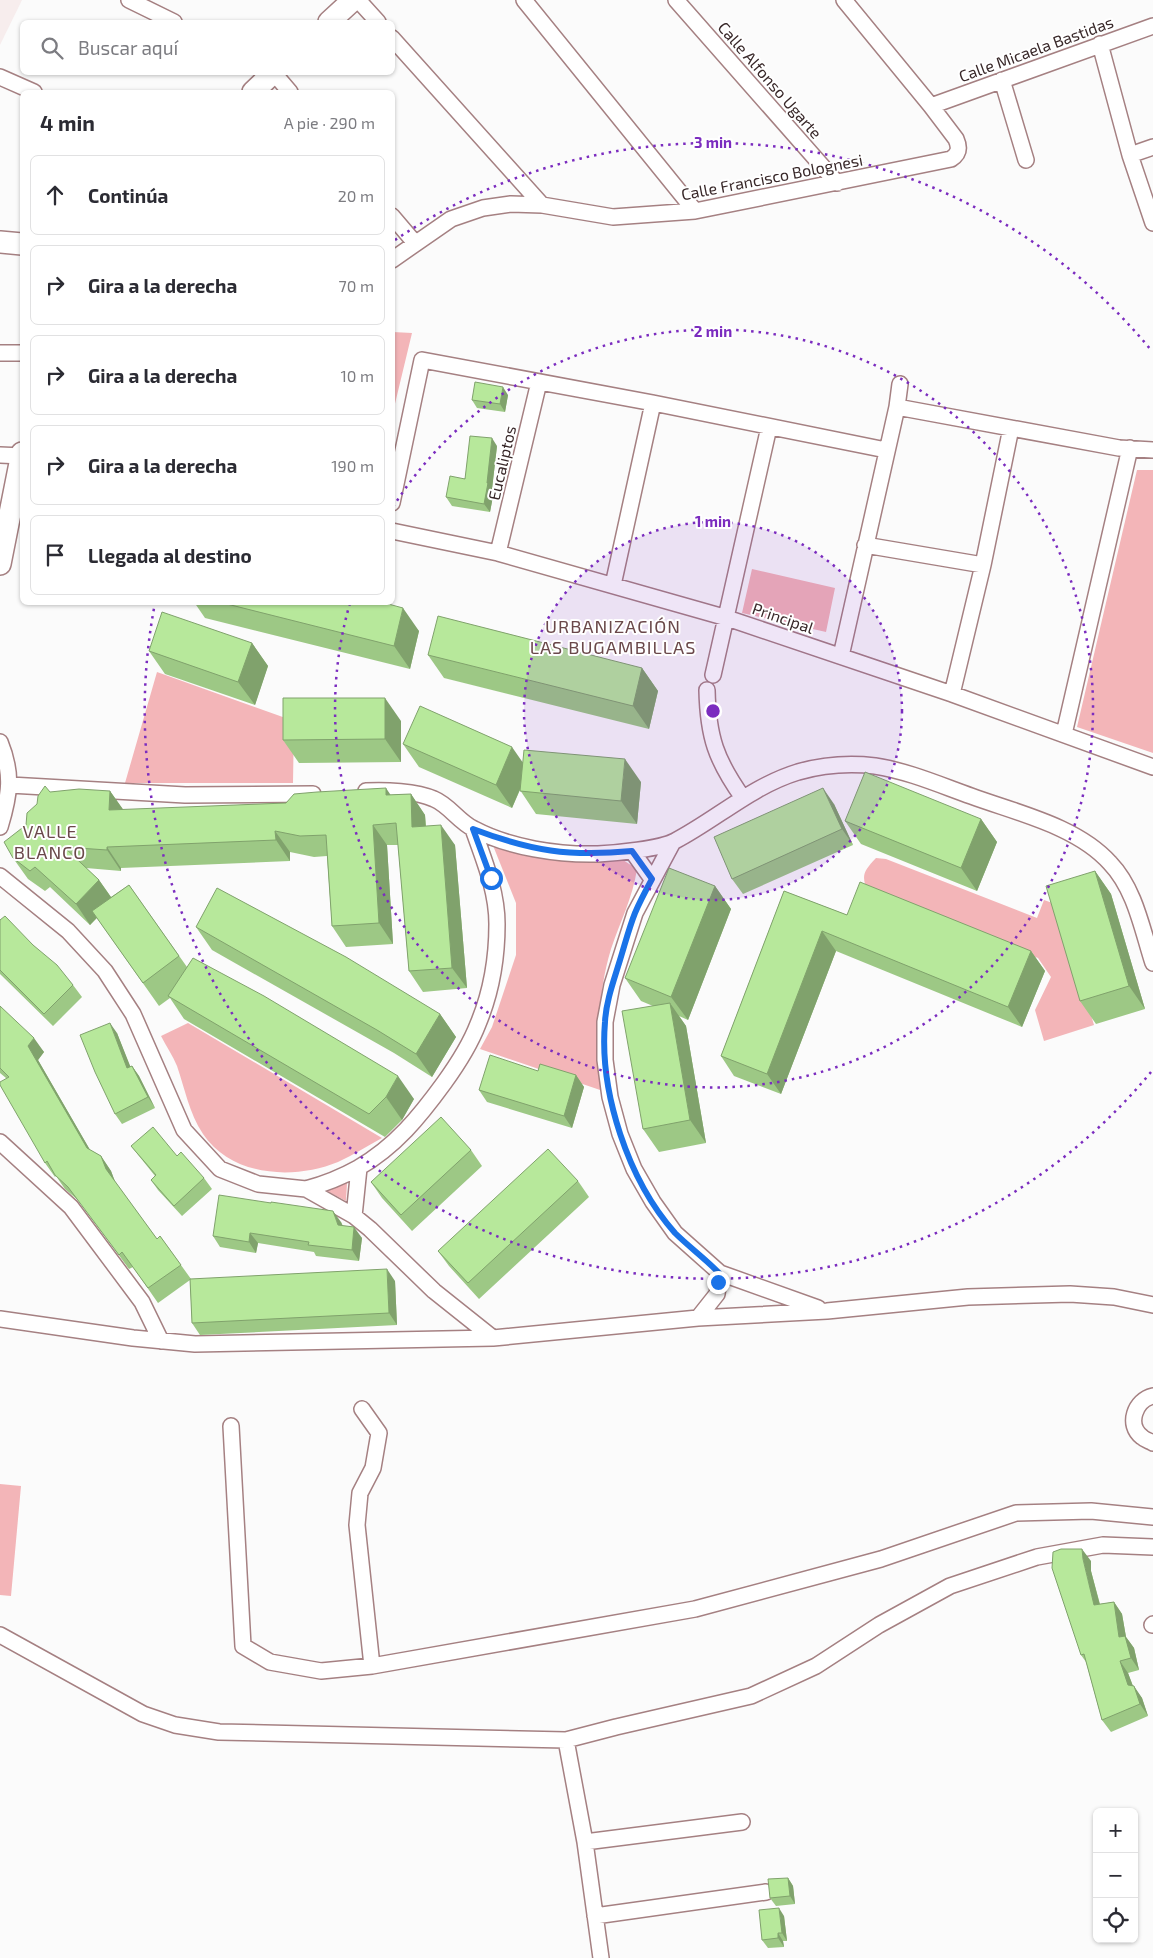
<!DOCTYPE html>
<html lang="es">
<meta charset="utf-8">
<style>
:root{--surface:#fff;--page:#f7f7f7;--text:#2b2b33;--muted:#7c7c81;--line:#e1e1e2}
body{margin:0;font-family:"Exo 2",sans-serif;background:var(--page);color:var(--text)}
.controls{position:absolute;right:15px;bottom:15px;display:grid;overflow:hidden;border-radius:8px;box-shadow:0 1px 4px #0004}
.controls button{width:45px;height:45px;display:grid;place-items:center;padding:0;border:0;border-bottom:1px solid var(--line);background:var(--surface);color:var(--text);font:25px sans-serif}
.stop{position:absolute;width:15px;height:15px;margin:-11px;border:4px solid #1a73e8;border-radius:50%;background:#fff}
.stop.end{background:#1a73e8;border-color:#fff;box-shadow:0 1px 5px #0008}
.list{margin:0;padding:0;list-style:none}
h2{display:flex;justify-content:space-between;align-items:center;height:65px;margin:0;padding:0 20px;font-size:21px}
h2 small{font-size:16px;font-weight:400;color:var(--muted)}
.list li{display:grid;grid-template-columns:32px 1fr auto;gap:15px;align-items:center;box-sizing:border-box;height:80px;margin:0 10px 10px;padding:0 10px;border:1px solid var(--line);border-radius:8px}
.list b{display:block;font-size:19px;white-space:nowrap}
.list em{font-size:16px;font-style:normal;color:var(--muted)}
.icon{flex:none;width:28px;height:28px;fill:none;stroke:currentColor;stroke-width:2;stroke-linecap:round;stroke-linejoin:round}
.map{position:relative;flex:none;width:1153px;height:1958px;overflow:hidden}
.search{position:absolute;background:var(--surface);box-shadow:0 1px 4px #0004;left:20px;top:20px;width:375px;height:55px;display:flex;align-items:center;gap:12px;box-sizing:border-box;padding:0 18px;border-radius:8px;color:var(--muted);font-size:19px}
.panel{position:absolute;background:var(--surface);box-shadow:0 1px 4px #0004;left:20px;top:90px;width:375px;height:515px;border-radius:8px}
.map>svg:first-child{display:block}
.built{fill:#f7eded}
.green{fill:#f3b5b8}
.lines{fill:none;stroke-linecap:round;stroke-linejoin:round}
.street-casing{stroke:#a58082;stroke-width:18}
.secondary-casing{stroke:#a58082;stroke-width:24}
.street{stroke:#fff;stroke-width:15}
.secondary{stroke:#fff;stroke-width:21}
.wall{fill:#9dc885}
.shaded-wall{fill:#80a26c}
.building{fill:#b7e89b;stroke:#80a26c}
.route{stroke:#1a73e8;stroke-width:6}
.ring{fill:none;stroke:#7b2cbf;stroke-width:2.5;stroke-dasharray:2.5 5}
.labels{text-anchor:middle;stroke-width:4;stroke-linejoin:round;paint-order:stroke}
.street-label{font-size:16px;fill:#382829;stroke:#fff}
.neighbourhood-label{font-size:18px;letter-spacing:1px;fill:#6a484a;stroke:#fff}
.centre{fill:#7b2cbf;stroke:#fff;stroke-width:2.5}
.ring-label{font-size:15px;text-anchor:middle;font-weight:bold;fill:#7b2cbf;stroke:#fff;stroke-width:4;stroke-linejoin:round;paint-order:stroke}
</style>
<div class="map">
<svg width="1153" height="1958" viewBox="0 0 1153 1958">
<rect width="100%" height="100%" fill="#fbfbfb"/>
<!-- built -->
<path class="built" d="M0 0H22L0 45Z"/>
<!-- green -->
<path class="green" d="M393 332 412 333 393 412 392 332Z
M1137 470H1153V753L1077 727Z
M752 569 835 588 826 632 742 613Z
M157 672 294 721 293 783H125Z
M499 841 569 859 623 860 637 869C633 897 620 922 611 949 596 998 599 1041 603 1091L480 1049 492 1027 516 955V903L494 848Z
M876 858 886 859 1037 918 1044 900 1058 905 1094 1025 1044 1041 1035 1010 1051 977 1038 958 868 893C861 875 863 872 876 858Z
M188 1023 382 1138C367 1146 353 1155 338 1162 294 1180 232 1177 203 1134 189 1113 185 1089 177 1066 173 1056 166 1046 161 1036Z
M347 1183 346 1201 327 1191Z
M0 1484 21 1486 11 1596 0 1595Z"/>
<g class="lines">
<defs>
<path id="street" d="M129 0 174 22
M358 0 378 22
M524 0 695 211
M676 0 837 183
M392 38 542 205
M1100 44 1130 155 1153 223
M273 72 290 92
M0 77 34 92
M1002 80 1026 160
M931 106 1153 26
M1130 155 1153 147
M392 216 415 243
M392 260 451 219 483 208 511 204 542 205 613 217 695 211 951 159C959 154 960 148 956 139L931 106 844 0
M0 353H22
M897 407 1119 448 1153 450
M0 455 22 456
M392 503 422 360 653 403 886 450
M392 531 498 553 727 618 952 694 1153 767
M865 545 983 565
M498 553 539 382
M613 585 653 403
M841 656 897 407 900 384
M713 675 769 427
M707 690C708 737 716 760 743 798
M952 694 983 565 1011 428
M1064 734 1130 448
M0 742C13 774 10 794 0 827
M10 785 185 795 313 794
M366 791C385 790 416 791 434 799 449 805 459 822 474 829 510 848 558 855 598 854 616 853 660 849 675 841 717 819 752 786 798 772 823 765 850 763 875 766 908 771 940 785 971 796 1017 813 1077 826 1110 863 1135 889 1142 929 1153 963
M673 842 635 913 612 985 605 1022V1060L610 1097 620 1134 634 1169 653 1202 675 1233 720 1273 818 1308
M632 851 652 879
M0 876 68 931 105 971 133 1014 184 1130 220 1169 258 1184 306 1189 354 1216 370 1229 434 1291 493 1338
M0 1142 71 1207 142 1302 161 1341
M306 1189C324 1184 342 1177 358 1168 395 1147 420 1116 444 1083 457 1065 470 1045 478 1024 491 993 497 958 497 924 497 891 484 860 473 829
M354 1216 359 1168
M698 1318 717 1294 720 1273
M0 1319 133 1338 195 1344 493 1338 698 1318 827 1311 968 1297 1070 1294 1114 1297 1153 1305
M1153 1396C1135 1400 1126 1425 1142 1437 1145 1440 1150 1441 1153 1443
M362 1409 379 1433 373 1468 360 1493 357 1525 372 1666
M231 1426 243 1646 270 1662 321 1671 372 1666 695 1609 881 1559 1016 1513 1091 1511 1153 1517
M1152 1625 1153 1624
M0 1635 143 1714 175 1725 219 1732 566 1740 616 1727 751 1696 816 1666 879 1625 950 1586 1037 1557 1103 1545 1153 1547
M566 1740 585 1842 601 1958
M585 1842 742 1822
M595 1916 766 1892"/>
<path id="secondary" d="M329 22 353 0
M253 92 274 72
M0 242 22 244
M0 564 22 453"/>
</defs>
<!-- street casing -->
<use href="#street" class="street-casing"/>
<!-- secondary casing -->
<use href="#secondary" class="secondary-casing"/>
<!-- street -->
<use href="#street" class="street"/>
<!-- secondary -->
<use href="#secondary" class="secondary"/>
</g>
<!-- wall -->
<path class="wall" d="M508 395 505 412 477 408 472 400Z
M497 446 492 489 494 491 490 512 452 506 446 497Z
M194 602H381L419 631 410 669 205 618Z
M252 643 268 666 255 705 165 674 149 651Z
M428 655 642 668 658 691 649 729 444 678Z
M401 721V762L299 763 283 740Z
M403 744 522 762 641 782 637 824 536 814 520 790 512 808 419 767Z
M110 791 123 810 286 803 390 795 411 794 425 815 426 826 455 845 467 988 423 992 409 971 398 845H387L393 944 346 947 332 926 327 856 314 857 290 852V861L121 868V871L86 868 99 880 111 897 129 885 187 967 414 1099 402 1120 385 1137 184 1019 170 998 159 1006 97 918 90 925 50 887 45 891 28 879 13 858 26 825 50 792Z
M834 804 853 845 743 894 732 879Z
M981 819 997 842 977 891 861 844 845 821Z
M1095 871 1111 894 1145 1009 1096 1024 1080 1001Z
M715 886 731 909 688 1020 679 1016 686 1026 706 1143 659 1152 643 1129 653 1006 641 1001 625 978Z
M784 891 847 915 1031 951 1045 971 1022 1027 836 951 781 1094 734 1076 721 1056Z
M0 920 33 945 73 985 82 997 53 1026 0 974Z
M196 927 440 1014 456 1037 432 1077 394 1053 212 950Z
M0 1006 44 1052 38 1060 90 1150 101 1156 111 1171 115 1182 157 1239 160 1236 191 1279 395 1281 397 1325 200 1335 192 1323 190 1280 158 1303 133 1267 129 1269 79 1201 65 1189 56 1176 55 1177 45 1163 6 1078 0 1073Z
M117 1033 130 1067 132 1066 139 1076 155 1108 122 1124 115 1114Z
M538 1071 576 1075 584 1087 572 1128 487 1102 479 1090Z
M131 1146 177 1156 204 1178 212 1189 182 1216 158 1190 151 1180 155 1176Z
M471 1150 482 1166 412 1231 382 1198 371 1182Z
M578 1181 589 1197 479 1299 449 1266 438 1251Z
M341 1222 343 1226 362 1238 359 1261 316 1256 314 1252 258 1243 256 1253 220 1247 213 1236Z
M1091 1561V1571L1100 1604 1114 1602 1122 1614 1126 1637 1134 1648 1139 1670 1128 1673 1133 1686 1142 1698 1148 1716 1111 1732 1102 1720 1086 1662 1081 1655Z
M788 1878 793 1886 795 1904 776 1906 770 1898Z
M784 1916 787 1941H783L784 1947 768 1948 762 1940Z"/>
<!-- shaded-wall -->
<path class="shaded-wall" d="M503 387 508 395 505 412 500 404Z
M492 438 497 446 492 489 494 491 490 512 484 504Z
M403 608 419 631 410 669 394 646Z
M252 643 268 666 255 705 238 682Z
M642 668 658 691 649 729 633 706Z
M385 698 401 721V762L385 739Z
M512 747 528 770 512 808 496 785Z
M625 759 641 782 637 824 621 801Z
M386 788 400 809 386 795Z
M823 788 834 804 853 845 842 829Z
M110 791 125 812 109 810Z
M411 794 425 815 427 848 412 827Z
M981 819 997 842 977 891 961 868Z
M373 825 387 845 393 944 379 923Z
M441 825 455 845 467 988 452 968Z
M275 831 290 852V861L276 840Z
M107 847 121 868V871L107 850Z
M1095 871 1111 894 1145 1009 1129 986Z
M99 880 113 900 90 925 76 904Z
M715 886 731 909 688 1020 671 997Z
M822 931 836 951 781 1094 767 1074Z
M1031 951 1045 971 1022 1027 1008 1007Z
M670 1003 686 1026 706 1143 690 1120Z
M440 1014 456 1037 432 1077 416 1054Z
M110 1023 117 1033 135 1078 127 1068Z
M34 1038 44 1052 38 1060 97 1162 87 1148 28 1046Z
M132 1066 139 1076 155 1108 148 1097Z
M576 1075 584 1087 572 1128 564 1116Z
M398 1076 414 1099 402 1120 386 1097Z
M101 1156 111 1171 116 1184 106 1169Z
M333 1211 341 1222 346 1236 338 1225Z
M354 1227 362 1238 359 1261 352 1250Z
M250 1233 258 1243 256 1253 249 1242Z
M387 1269 395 1281 397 1325 389 1313Z
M1082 1549 1091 1561V1571L1103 1617 1094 1605 1083 1559Z
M1114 1602 1122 1614 1126 1637 1134 1648 1139 1670 1131 1658 1119 1637Z
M1120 1661 1128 1673 1137 1697 1128 1685Z
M1134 1686 1142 1698 1148 1716 1140 1704Z
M788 1878 793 1886 795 1904 790 1896Z
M779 1908 784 1916 787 1941 782 1933Z
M778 1933 783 1941 784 1947 778 1938Z"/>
<!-- building -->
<path class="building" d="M475 382 503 387 500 404 472 400Z
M470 436 492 438 487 483H488L484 504 446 497 450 476 465 479Z
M219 602H381L403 608 394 646Z
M162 612 252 643 238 682 149 651Z
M438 616 642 668 633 706 428 655Z
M283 698H385V739L283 740Z
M420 706 512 747 496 785 403 744Z
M524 750 625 759 621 801 520 791Z
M865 772 981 819 961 868 845 821Z
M45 786 50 792 79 789 110 791 109 810 286 803 294 794 317 792 386 788V795L411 794 412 827 441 825 452 968 409 971 396 823 373 825 379 923 332 926 326 835 300 836 275 831 276 840 107 847V850L64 847 99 880 76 904 35 867 30 871 13 858 4 842 26 825 27 813 37 804 38 796Z
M823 788 842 829 732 879 714 837Z
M669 868 715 886 671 997 625 978Z
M1095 871 1129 986 1080 1001 1046 886Z
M860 882 1031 951 1008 1007 822 931 767 1074 721 1056 784 891 847 915Z
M129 885 179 956 143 983 92 911Z
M217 888 346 957 440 1014 416 1054 377 1030 196 927Z
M5 916 33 945 57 965 73 985 44 1014 0 970V920Z
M193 958 264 996 398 1076 386 1097 369 1114 168 996Z
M670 1003 690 1120 643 1129 622 1011Z
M0 1006 34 1038 28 1046 87 1148 101 1156 106 1169 157 1239 160 1236 181 1265 148 1288 122 1252 119 1255 68 1187 55 1175 47 1161 45 1163 0 1085V1082L9 1077 0 1068Z
M110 1023 127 1068 132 1066 148 1097 115 1114 95 1072 80 1035Z
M490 1055 538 1071 540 1064 576 1075 564 1116 479 1090Z
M441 1117 471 1150 401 1215 371 1182Z
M153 1127 177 1156 181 1152 204 1178 174 1206 151 1180 156 1175 131 1146Z
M548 1149 578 1181 468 1283 438 1251Z
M219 1195 271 1203V1202L333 1211 338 1225 354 1227 352 1250 308 1245 309 1242 250 1233 249 1242 213 1236Z
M387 1269 389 1313 192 1323 190 1279Z
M1061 1549H1082L1083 1559 1094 1605 1114 1602 1119 1637 1125 1636 1131 1658 1120 1661 1128 1685 1134 1686 1140 1704 1102 1720 1084 1654 1081 1655 1052 1568 1053 1552Z
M788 1878 790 1896 770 1898 768 1879Z
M779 1908 782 1933H778V1938L762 1940 759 1910Z"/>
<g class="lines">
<!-- route -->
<path class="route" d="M491 878 473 829C531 851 569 857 632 851L652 879C646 890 640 901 635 913 629 928 625 944 620 960 614 980 606 1001 605 1022 599 1092 628 1180 675 1233 689 1247 706 1259 720 1274L718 1282"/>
</g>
<!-- distance rings -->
<circle cx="713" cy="711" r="189" fill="#7b2cbf" fill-opacity=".12"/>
<g class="ring">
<circle cx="713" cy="711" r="189"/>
<path d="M393 507A379 379 0 1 1 350 603"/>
<path d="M1151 1072A568 568 0 0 1 155 603M395 240A568 568 0 0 1 1151 350"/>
</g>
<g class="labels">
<!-- street labels -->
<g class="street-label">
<text transform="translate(1036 49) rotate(-20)" y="6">Calle Micaela Bastidas</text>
<text transform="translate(770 80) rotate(49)" y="6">Calle Alfonso Ugarte</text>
<text transform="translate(772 177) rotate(-11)" y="6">Calle Francisco Bolognesi</text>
<text transform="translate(502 463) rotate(-77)" y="6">Eucaliptos</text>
<text transform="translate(783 618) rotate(19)" y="6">Principal</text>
</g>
<!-- neighbourhood labels -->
<g class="neighbourhood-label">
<text x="613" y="633">URBANIZACIÓN<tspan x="613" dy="21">LAS BUGAMBILLAS</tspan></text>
<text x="50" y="838">VALLE<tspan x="50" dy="21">BLANCO</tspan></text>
</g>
</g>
<circle cx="713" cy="711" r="8" class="centre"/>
<g class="ring-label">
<text x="713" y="148">3 min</text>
<text x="713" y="337">2 min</text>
<text x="713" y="527">1 min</text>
</g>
</svg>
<div class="controls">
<button>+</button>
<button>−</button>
<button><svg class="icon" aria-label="locate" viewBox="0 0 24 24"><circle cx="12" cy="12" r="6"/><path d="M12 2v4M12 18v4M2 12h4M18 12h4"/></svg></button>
</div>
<div class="stop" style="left:491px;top:878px"></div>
<div class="stop end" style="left:718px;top:1282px"></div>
<div class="search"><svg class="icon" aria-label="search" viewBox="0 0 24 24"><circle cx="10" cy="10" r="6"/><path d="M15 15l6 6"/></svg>Buscar aquí</div>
<section class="panel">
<h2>4 min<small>A pie · 290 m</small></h2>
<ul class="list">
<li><svg class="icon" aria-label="ahead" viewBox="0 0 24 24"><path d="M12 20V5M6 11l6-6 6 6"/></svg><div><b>Continúa</b></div><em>20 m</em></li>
<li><svg class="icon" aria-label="right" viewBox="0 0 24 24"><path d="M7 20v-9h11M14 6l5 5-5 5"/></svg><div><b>Gira a la derecha</b></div><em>70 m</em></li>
<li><svg class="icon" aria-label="right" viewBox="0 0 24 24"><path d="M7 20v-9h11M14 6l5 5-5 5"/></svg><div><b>Gira a la derecha</b></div><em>10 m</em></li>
<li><svg class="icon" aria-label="right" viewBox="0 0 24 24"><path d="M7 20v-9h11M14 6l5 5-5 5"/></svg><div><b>Gira a la derecha</b></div><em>190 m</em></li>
<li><svg class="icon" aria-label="arrive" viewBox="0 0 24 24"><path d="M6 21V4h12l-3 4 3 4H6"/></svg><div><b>Llegada al destino</b></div></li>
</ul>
</section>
</div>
